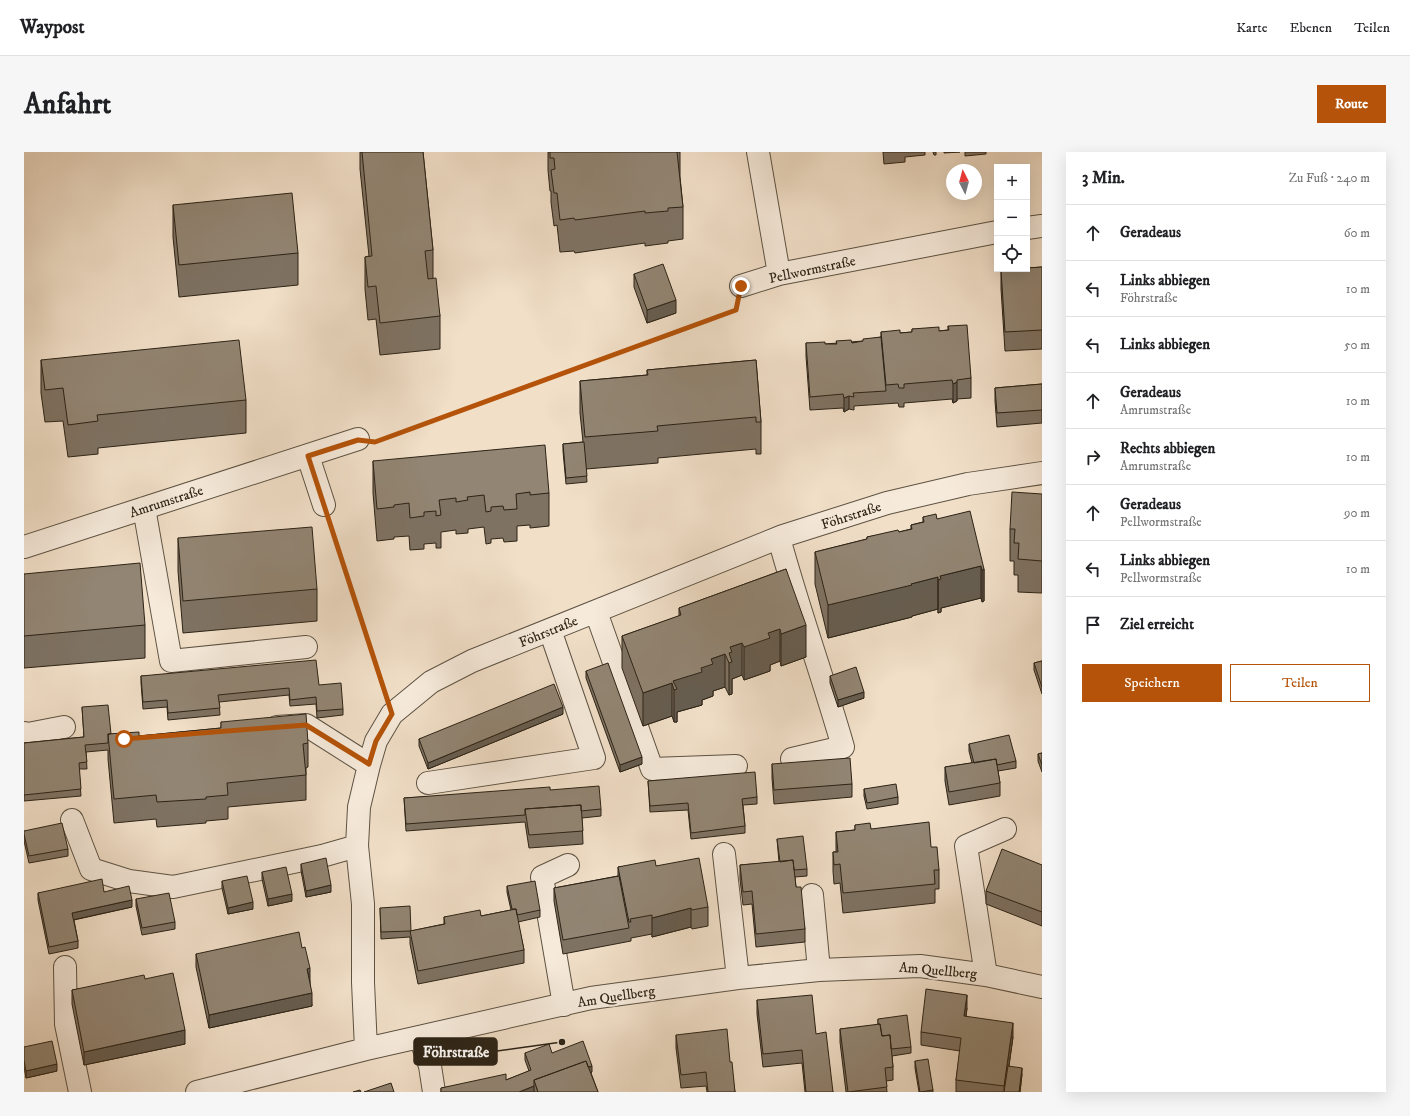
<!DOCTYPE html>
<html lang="de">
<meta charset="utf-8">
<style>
:root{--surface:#fff;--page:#f6f6f6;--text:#202124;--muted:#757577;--line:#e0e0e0;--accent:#b45309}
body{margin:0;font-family:"IM FELL DW Pica",serif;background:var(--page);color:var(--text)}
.controls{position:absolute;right:12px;top:12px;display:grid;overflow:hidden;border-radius:0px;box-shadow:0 4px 16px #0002}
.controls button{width:36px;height:36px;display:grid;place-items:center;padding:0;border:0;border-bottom:1px solid var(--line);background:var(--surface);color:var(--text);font:20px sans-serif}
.compass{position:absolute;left:922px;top:12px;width:36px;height:36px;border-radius:50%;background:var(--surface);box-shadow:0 4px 16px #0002;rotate:354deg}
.stop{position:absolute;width:12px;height:12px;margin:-9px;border:3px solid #b45309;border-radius:50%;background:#fff}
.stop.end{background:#b45309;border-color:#fff;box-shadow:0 1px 4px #0008}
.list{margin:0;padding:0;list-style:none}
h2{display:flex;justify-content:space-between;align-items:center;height:52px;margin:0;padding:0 16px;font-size:17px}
h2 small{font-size:13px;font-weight:400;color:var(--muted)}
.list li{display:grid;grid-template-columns:26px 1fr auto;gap:12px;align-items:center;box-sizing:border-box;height:56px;padding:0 16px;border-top:1px solid var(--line)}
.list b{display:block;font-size:15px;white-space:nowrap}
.list p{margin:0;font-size:13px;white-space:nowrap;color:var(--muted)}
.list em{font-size:13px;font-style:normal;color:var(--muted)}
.actions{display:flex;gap:8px;padding:12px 16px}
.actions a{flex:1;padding:9px 0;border:1px solid var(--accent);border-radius:0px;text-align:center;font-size:14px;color:var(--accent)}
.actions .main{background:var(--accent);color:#fff}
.icon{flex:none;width:22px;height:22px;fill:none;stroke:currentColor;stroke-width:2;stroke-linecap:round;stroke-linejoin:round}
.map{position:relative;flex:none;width:1018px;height:940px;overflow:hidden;border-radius:0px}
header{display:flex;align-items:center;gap:24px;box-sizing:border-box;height:56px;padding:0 20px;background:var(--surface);border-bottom:1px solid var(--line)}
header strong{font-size:19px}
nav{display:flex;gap:22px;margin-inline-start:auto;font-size:14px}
.intro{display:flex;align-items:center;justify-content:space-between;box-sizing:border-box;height:96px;padding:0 24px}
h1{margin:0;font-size:28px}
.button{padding:10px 18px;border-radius:0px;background:var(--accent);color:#fff;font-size:14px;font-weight:700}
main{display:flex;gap:24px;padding:0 24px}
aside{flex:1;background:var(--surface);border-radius:0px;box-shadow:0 4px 16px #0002}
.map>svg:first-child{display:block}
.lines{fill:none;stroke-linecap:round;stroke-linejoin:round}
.minor-casing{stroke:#5d5242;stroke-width:24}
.path{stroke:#2c2316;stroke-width:2.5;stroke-dasharray:1 2;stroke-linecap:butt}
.minor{stroke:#f6eadb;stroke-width:22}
.wall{fill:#7e7263;stroke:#2c2316}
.shaded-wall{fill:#665d50;stroke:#2c2316}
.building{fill:#928573;stroke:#2c2316}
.route{stroke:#b45309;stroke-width:5}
.labels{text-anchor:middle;stroke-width:4;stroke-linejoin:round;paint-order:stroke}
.street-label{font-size:14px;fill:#2c2316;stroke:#f6eadb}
.leader{fill:none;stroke:#2c2316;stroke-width:1.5}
.callout-dot{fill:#2c2316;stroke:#f6eadb;stroke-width:1.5}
.callout{fill:#2c2316;stroke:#2c2316;stroke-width:1.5}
.callout-label{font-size:15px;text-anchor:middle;font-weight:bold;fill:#fff}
</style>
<header>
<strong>Waypost</strong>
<nav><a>Karte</a><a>Ebenen</a><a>Teilen</a></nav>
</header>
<div class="intro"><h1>Anfahrt</h1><a class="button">Route</a></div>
<main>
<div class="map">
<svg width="1018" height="940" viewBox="0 0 1018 940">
<rect width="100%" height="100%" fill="#f1dfc8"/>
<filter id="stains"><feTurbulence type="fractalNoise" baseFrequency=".005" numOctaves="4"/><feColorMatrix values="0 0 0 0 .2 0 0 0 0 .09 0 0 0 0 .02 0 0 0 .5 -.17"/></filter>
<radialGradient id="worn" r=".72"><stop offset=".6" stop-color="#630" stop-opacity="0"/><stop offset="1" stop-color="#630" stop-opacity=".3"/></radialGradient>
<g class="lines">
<defs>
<path id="minor" d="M734 0 755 122
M1003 76 1018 74
M717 134 755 122 973 80
M284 304 300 353
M120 356 147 509 282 495
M755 386C774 456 799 525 819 595L768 607
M0 395 334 287
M572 460 628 617 712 614
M253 575 282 573 345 613
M0 581 4 582 40 575
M404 631 570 606 526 478
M48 668 67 717 105 729 149 735 298 704 333 694
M700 702 714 826
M788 743 795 818
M41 815 42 872 56 940
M962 823 942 694 981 677
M540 853 518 725 544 713
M396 885 406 914 410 940
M342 897 339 830V752L333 694 335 655 345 613 352 589 368 562 407 530 448 509 759 384 863 351 944 332 1018 321
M173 940 342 897 567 846 714 826 795 818 896 814 962 823 1018 835"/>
</defs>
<!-- minor casing -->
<use href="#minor" class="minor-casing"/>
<!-- path -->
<path class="path" d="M360 287 709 160
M308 378 360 535"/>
<!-- minor -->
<use href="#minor" class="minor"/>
</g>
<!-- wall -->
<path class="wall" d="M336 0H399L409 98V126L416 164V197L356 203 352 167 344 168 341 137V105L345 104 336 17Z
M524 0H656V25L659 55V87L644 89V91L621 94V91L551 101 550 99 536 100 533 73 530 74 527 50V39H526L524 18Z
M859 0H901V3L881 5V10L860 12Z
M909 0H912V3H910Z
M920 0H936L920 1Z
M941 0H962V2L941 4Z
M149 53 274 101V133L155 145 149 85Z
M1018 115V197L981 199 977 137V118Z
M610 122 652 161 623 171 610 135Z
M924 174 947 226V246L933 247V249L929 251 928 247 880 251V255H875L874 251 830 254V258L825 257 820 260 819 256 786 258 782 204V191L801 192 839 189 857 185V180L876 181 888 180V177L915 179 924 178Z
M17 208 222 248V281L74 296V302L44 305 39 269 21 270 17 241Z
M732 208 737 270V302H732V297L634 306V311L562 317 563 330 542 332 539 299V292L559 290 556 261V229L623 223V218Z
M1018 232V271L973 275 971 249V236Z
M349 309 525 341V374L506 376V373L493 374V389L480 390 479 386 467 387V391L462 392 460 375 444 377V381L432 382V378L417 380V396H412V391L400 392V397L386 398 385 384 370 385V387L353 389 349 341Z
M1018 342V441L994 440V423H990V409H986V377Z
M899 365 913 367 960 417V449L958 450 957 446 917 456V460L914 461V457L888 464V465L804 486 791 432V400L843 387V385L875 380 887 377V373L899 370Z
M154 386 293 437V469L159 481 154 419Z
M762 417 782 505 757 514 756 509 746 513V519L720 528 718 523 708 527V542L705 543 701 535 689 539V544L678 548V553L653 560V570H650L648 564 619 574 598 516V484L655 464V456Z
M0 422 121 473V506L0 516Z
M1018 509V542L1010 518V511Z
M562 519 618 612 596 620 562 526Z
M117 524 295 533 319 557V563L293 566 292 552 266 554 265 543 195 550 196 563 144 568 143 555 119 557 117 531Z
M806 524 840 546 814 555 806 531Z
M58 555 87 582 115 584 197 576V570L284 591V615L282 616V648L204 655V667L182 669V671L133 675 132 667 90 671 84 607V598L62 600 63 617H55L57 644 0 649V591L60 585Z
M539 562 404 617 395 594V587Z
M945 592 992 609V616L974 619 976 631V644L925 653 921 629V615L948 611 945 599Z
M1018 601V620L1014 609V602Z
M748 612 828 632V645L750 652 748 626Z
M624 629 733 645V652L719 653 721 674V681L667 687 664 658 626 660Z
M840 637 874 645V652L843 657 840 644Z
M526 638 577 657V664L558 666 559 692 505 696 501 670 382 679 380 646Z
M831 673 847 677 907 695 915 718V737H911V751L819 761 816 731 810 732 809 719V700H812V680L831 678Z
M0 679 44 697V704L5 711 0 689Z
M753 687 783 717V724L771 725 772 735 781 777V790L732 795 728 752 719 753 716 727V713L755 710Z
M277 712 307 740 282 745 277 719Z
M1018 713V774L962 752V739Z
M632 714 684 755V774L668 777 667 775 628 785V782L607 786V789L539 802 530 749V736L594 724V715Z
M238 720 268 749 244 754 238 727Z
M198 729 229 757 204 762 198 736Z
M483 734 516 758V765L494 770 500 798V811L394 832 386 792V785L357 787 356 756 387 779 420 772V765L457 764 487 758 483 740Z
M80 740 108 755 50 768 54 789V796L25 802 14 748V741Z
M112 747 151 770V777L118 783 112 754Z
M172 802 286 830 288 854 185 876 172 815Z
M121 827 161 892 60 913 48 852V838Z
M733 848 792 882 809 940H781L778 911 739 915 733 862Z
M943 856 942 865 989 885 985 914 998 922 996 940H932V928L936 899 897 893V880Z
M854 867 887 895V901L868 904 869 915V928L862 929 863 940H822L816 890V877L854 873Z
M652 883 706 910 711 940H683L682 934 657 936 652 896Z
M0 895 33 919 2 926 0 915Z
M501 901H528L568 920 567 921 574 940H417V936L482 928 505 919 501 908Z
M891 909 909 938V940H895L891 916Z"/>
<!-- shaded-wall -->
<path class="shaded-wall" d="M652 148V161L623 171V158Z
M933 230V249L929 251V232Z
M825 244V257L820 260V246Z
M957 414V446L917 456V460L914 461V428L916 424Z
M960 417V449L958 450V418Z
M914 425V457L888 464V465L804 486V453Z
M782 473V505L757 514V482Z
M756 477V509L746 513V519L720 528V495L744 481Z
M718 491V523L708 527V542L705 543V501L706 495Z
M701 502V535L689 539V544L678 548V553L653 560V570H650V538L649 529 677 516 687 507Z
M648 531V564L619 574V541Z
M840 540V546L814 555V548Z
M539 555V562L404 617V611Z
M618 605V612L596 620V613Z
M307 733V740L282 745V739Z
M268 742V749L244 754V747Z
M108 748V755L48 768V761Z
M229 750V757L204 762V756Z
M667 756V775L628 785V766Z
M286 816V830L283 817Z
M288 841V854L185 876V863Z
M943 843V856L940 878V864Z
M989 871V885L981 940H980V934Z
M161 878V892L60 913V900Z
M33 912V919L2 926V919Z
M568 914V920L514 940 512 934Z
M998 916V922L996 940H995Z
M510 934V940H495Z"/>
<!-- building -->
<path class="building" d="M338 0H399L409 98 401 99 404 127 412 126 416 164 356 171 352 134 344 135 341 105 348 104Z
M526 0H653L659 55 644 56V59L621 61V59L551 68 550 66 536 68 533 41H530L527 18 531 17 530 6H526Z
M268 41 274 101 155 113 149 53Z
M639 112 652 148 623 158 610 122Z
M1018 115V178L981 180 977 118 1003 117V116Z
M943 173 947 226 933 228V230L929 232 928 228 880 232V236H875L874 232 862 233 857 180 876 178V181L888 180V177L915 175V179L925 178 924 174Z
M857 185 862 239 829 241 830 245 825 244 820 246 819 242 786 245 782 191 801 190V192H813L812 189 827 188 828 191 839 189V187Z
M215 188 222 248 73 263 74 269 44 273 39 236 21 238 17 208Z
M732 208 737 270H732V265L633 274 634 279 561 285 556 229 624 223 623 218Z
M1018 232V258L973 261 971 236Z
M560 290 563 324 542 326 539 292Z
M521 293 525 341 506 343V340L492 342 493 357 480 358 479 354 467 355V359L462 360 460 343 443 345 444 348 432 350V346L415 348 417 363 412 364V359L400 360V364L386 366 385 351 370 353V355L353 357 349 309Z
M988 340 1018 342V409L994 407 995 391H990L991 377H986Z
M946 359 960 417 958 418 957 414 916 424 917 427 914 428V425L887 432 888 433 804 453 791 400 843 387V385L874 378 875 380 888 377 887 373 900 370 899 365 912 362 913 367Z
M288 375 293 437 159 449 154 386Z
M116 411 121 473 0 484V422Z
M762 417 782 473 757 482 756 477 744 481 746 486 720 495 718 491 706 495 708 500 705 501 708 510 705 511 701 502 687 507 689 512 677 516 678 520 649 529 653 537 650 538 648 531 619 541 598 484 657 463 655 456Z
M292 508 295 533 317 531 319 557 293 559 292 545 266 548 265 536 194 543 196 556 144 561 143 548 119 550 117 524Z
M1018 509V535L1010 511Z
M584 511 618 605 596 613 562 519Z
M832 515 840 540 814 548 806 524Z
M530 532 539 555 404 611 395 587Z
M84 553 87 582H84V591L61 593 63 610 55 611 57 637 0 643V591L60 585 58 555Z
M282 562 284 591 279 592 282 623 203 631 204 643 182 645V647L133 650 132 643 90 647 84 582 115 580V584L197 576V570Z
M985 583 992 609 973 613 972 607 950 611 945 592Z
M1018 601V613L1014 602Z
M826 606 828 632 750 638 748 612Z
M972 607 976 631 925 640 921 615Z
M731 620 733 645 718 647 721 674 667 681 664 651 626 654 624 629Z
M872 632 874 645 843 651 840 637Z
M575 634 577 657 557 659V653L501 657V663L382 672 380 646 526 635V638Z
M557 653 559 679 505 683 501 657Z
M905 670 907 695H913L915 718H910L911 732 819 741 816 712 810 713 809 700H814L812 680 831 678V673L846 671 847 677Z
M38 671 44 697 5 704 0 682V679Z
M779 684 783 717 770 718 769 708 756 710 753 687Z
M978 697 1018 713V760L962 739Z
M302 706 307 733 282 739 277 712Z
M675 706 684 755 668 758 667 756 628 766V763L606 767 607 770H605L594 715 631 708 632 714Z
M769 708 772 735H777L781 777 732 782 728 739 719 740 716 713Z
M262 715 268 742 244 747 238 720Z
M223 724 229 750 204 756 198 729Z
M595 724 605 776 539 788 530 736Z
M78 727 80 740 105 734 108 748 48 761 54 789 25 795 14 741Z
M511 729 516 758 493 763 492 757H488L483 734Z
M145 741 151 770 118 776 112 747Z
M386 754 387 779 357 780 356 756Z
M492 757 500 798 394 819 386 779 421 772 420 765 456 758 457 764Z
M275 780 278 796 281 795 286 816 283 817 288 841 185 863 172 802Z
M149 821 161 878 60 900 48 838 120 823 121 827Z
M902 837 943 843 940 864 989 871 980 934 932 928 937 886 897 880Z
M788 843 792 882 802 880 809 940H782L778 898 739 902 733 848Z
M883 863 887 895 867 897 866 883 858 884 856 872H854V867Z
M856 872 858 884 866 883 869 915 861 916 863 935 824 940 816 877Z
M703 877 706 910H708L711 940H684L682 920 657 923 652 883Z
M28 889 33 912 2 919 0 908V895Z
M559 889 568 914 564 915 562 909 510 928V934L495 940H417V936L482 922V928L507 918 501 901 525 892 528 901Z
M904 907 909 938 896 940 891 909Z
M562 909 574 940H514L510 928Z
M984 914 998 916 995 940H980Z
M367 931 370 940H340Z
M336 938 337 940H329Z"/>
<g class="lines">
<!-- route -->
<path class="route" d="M100 587 282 573 345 612 352 589 368 562 284 304 334 288 351 290 712 158 717 134"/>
</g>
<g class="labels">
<!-- street labels -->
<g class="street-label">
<text transform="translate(788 117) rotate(-12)" y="5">Pellwormstraße</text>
<text transform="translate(142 349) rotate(-18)" y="5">Amrumstraße</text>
<text transform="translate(827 363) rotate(-18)" y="5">Föhrstraße</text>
<text transform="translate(524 479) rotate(-22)" y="5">Föhrstraße</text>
<text transform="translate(914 818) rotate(5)" y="5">Am Quellberg</text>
<text transform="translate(592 844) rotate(-9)" y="5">Am Quellberg</text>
</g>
</g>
<!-- callouts -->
<path class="leader" d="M538 890L473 899"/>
<circle class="callout-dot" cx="538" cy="890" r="4"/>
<rect class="callout" x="390" y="886" width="83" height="27" rx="4"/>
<g class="callout-label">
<text x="432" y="905">Föhrstraße</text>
</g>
<rect width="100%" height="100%" filter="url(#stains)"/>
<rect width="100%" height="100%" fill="url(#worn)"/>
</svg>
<div class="controls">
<button>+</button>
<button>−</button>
<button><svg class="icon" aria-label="locate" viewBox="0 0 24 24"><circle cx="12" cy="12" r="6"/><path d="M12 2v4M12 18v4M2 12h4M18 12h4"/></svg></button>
</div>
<svg class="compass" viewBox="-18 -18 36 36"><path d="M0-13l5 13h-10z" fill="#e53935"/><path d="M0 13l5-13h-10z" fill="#757577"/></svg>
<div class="stop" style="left:100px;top:587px"></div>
<div class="stop end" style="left:717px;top:134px"></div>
</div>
<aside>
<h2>3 Min.<small>Zu Fuß · 240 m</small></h2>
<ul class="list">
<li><svg class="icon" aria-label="ahead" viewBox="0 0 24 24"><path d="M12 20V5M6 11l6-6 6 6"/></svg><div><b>Geradeaus</b></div><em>60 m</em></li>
<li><svg class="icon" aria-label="left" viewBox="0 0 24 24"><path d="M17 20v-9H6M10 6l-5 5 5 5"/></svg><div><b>Links abbiegen</b><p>Föhrstraße</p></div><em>10 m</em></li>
<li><svg class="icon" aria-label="left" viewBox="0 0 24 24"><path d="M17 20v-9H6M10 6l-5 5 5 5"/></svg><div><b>Links abbiegen</b></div><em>50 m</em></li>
<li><svg class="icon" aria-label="ahead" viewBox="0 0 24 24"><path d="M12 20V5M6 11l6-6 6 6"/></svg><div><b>Geradeaus</b><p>Amrumstraße</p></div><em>10 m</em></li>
<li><svg class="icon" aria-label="right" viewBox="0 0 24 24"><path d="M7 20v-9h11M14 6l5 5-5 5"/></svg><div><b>Rechts abbiegen</b><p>Amrumstraße</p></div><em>10 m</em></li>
<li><svg class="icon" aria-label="ahead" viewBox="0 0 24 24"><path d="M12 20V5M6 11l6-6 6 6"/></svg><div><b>Geradeaus</b><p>Pellwormstraße</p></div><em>90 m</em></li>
<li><svg class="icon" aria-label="left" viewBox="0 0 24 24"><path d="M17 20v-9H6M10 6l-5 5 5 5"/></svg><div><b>Links abbiegen</b><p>Pellwormstraße</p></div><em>10 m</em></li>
<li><svg class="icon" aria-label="arrive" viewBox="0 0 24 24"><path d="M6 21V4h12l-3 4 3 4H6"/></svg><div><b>Ziel erreicht</b></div></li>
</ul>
<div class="actions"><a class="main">Speichern</a><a>Teilen</a></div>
</aside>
</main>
